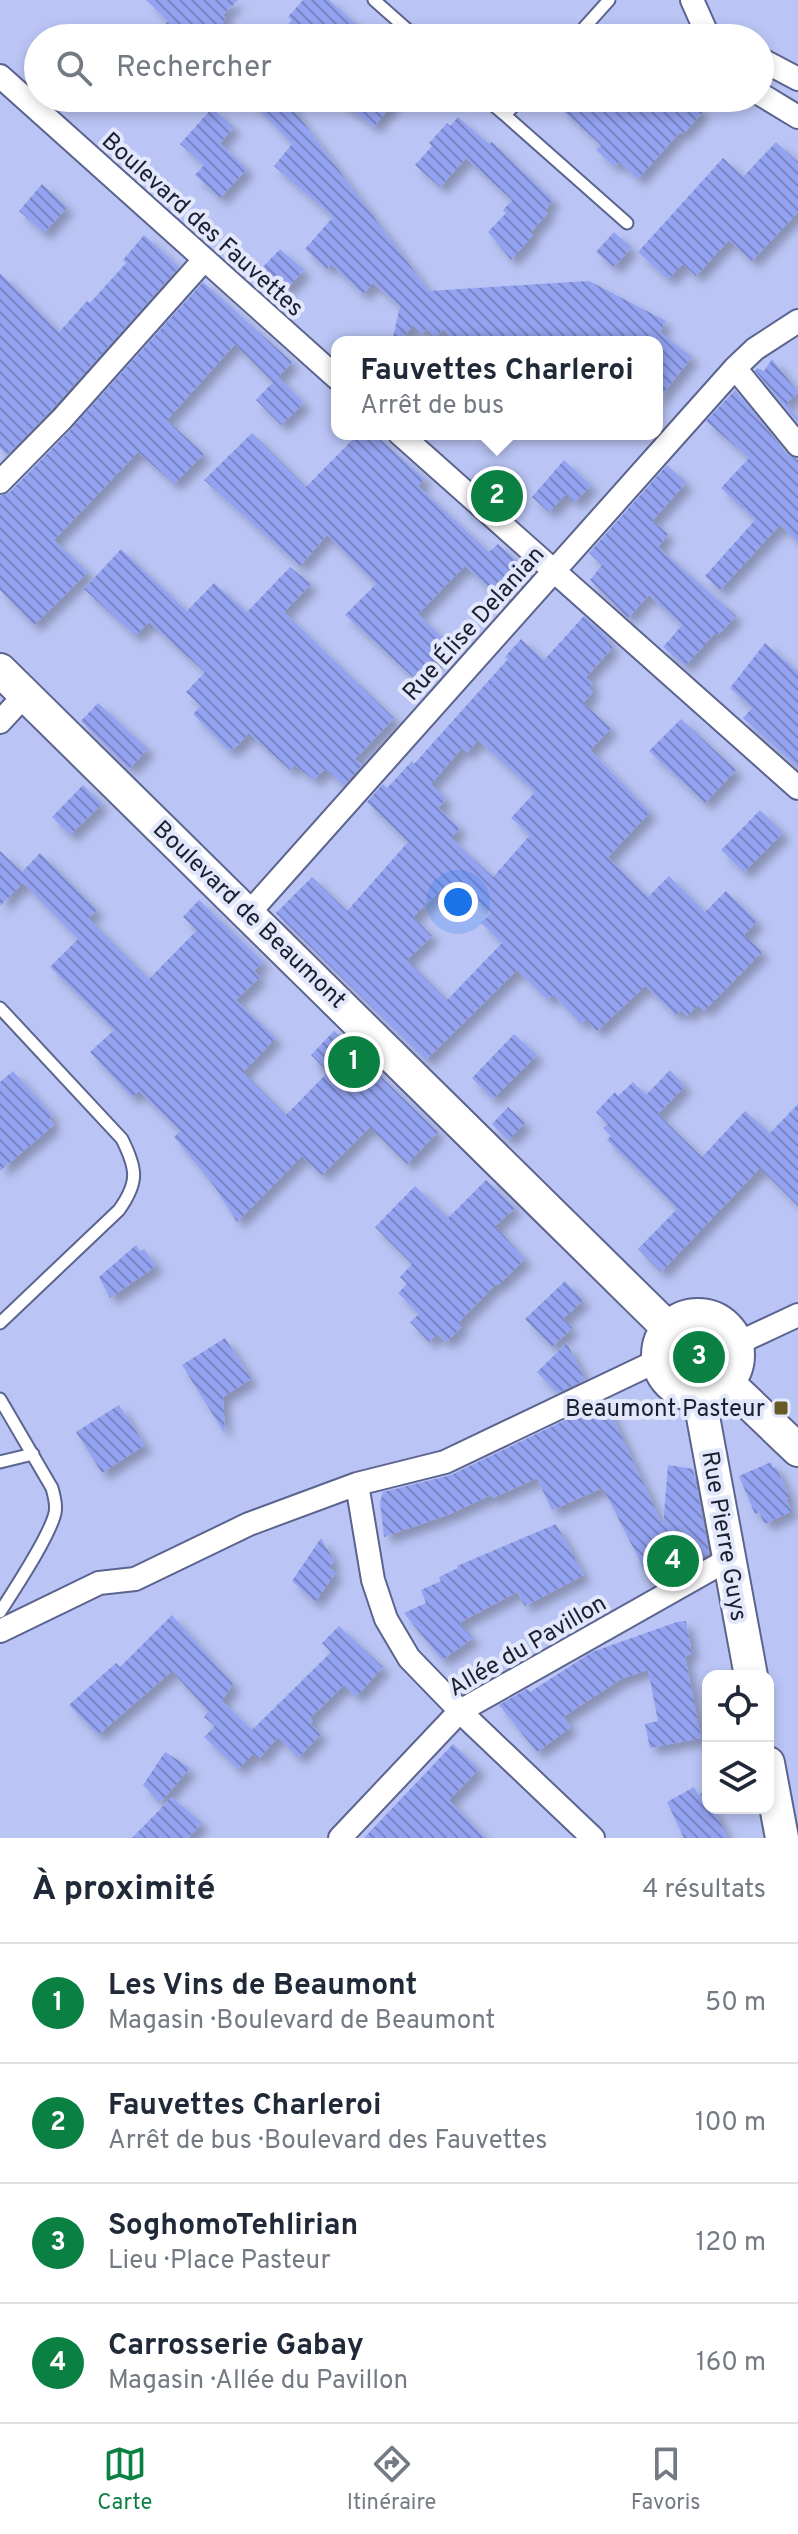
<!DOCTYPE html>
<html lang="fr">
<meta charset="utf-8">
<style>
:root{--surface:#fff;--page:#f6f6f7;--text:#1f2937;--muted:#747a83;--line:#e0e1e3;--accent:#0b8043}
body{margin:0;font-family:Overpass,sans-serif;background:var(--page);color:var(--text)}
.controls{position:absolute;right:24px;bottom:24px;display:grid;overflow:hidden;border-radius:16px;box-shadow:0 4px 12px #0003}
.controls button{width:72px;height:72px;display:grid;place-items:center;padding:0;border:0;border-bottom:2px solid var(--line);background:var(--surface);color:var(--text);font:40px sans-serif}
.you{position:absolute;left:458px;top:902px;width:28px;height:28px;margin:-20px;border:6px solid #fff;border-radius:50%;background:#1a73e8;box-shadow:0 0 0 12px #1a73e833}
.badge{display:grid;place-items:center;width:52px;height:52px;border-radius:50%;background:var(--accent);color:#fff;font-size:26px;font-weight:700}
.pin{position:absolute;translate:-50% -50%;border:4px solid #fff;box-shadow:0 2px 8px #0006}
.popup{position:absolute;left:331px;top:336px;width:332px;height:104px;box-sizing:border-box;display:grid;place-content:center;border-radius:16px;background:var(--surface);filter:drop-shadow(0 2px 6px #0005);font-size:26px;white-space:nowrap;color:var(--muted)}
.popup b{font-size:30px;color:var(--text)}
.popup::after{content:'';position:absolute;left:50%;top:100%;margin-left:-16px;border:16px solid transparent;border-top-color:var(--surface)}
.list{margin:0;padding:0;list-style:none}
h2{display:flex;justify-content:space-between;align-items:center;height:104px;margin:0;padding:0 32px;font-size:34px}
h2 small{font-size:26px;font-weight:400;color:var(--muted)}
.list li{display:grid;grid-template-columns:52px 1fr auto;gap:24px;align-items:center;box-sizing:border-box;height:120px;padding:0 32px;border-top:2px solid var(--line)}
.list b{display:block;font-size:30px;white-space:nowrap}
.list p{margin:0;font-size:26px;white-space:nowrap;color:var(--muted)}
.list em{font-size:26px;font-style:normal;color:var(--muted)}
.icon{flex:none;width:44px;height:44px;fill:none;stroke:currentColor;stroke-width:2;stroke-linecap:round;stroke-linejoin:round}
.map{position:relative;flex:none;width:798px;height:1838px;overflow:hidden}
.search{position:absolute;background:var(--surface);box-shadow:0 4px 12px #0003;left:24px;right:24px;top:24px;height:88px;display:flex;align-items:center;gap:20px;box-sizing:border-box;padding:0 28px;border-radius:44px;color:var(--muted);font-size:30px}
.sheet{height:584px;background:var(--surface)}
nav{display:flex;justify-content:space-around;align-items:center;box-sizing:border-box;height:112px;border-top:2px solid var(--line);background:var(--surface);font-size:22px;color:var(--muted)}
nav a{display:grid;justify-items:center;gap:4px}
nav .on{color:var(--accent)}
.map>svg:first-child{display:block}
.building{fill:url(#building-back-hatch);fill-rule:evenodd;filter:url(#shadow)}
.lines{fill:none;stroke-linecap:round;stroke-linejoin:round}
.lane-casing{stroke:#5b648e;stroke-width:15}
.street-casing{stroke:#5b648e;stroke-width:26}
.secondary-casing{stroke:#5b648e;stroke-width:36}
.lane{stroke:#fff;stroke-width:11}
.street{stroke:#fff;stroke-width:22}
.secondary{stroke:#fff;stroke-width:32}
.poi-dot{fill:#675a27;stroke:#e2e7fb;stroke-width:3}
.labels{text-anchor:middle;stroke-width:8;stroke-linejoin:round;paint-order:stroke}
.street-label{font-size:24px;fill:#1b1f30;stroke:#e2e7fb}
.poi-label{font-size:24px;fill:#1b1f30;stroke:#e2e7fb;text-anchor:end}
</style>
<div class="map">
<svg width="798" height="1838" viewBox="0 0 798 1838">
<defs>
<pattern id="building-back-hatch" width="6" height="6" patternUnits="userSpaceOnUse" patternTransform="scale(2)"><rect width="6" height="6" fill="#94a3f1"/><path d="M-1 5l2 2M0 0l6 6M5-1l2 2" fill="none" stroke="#7884c4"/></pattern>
<filter id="shadow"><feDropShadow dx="7" dy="7" stdDeviation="4" flood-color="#0004"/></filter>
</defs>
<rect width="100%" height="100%" fill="#bac5f5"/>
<!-- building -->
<path class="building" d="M146 0H238L223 15 226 19 209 38H154L168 21Z
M303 0H329L372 38H276L292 20 288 17Z
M248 98H285L429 291 589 281 666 321 660 332 692 357 657 401V336L654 342H457L443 329 436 337 426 329 422 334 413 325 398 342H392L400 306 373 283 363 294 331 264 327 269 305 249 333 217 274 166 292 144Z
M335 98H397L374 127Z
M572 98H687L703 112 683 134 680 132 638 179 619 162 615 167 596 150 601 145 561 109Z
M212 108 234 127 220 143 247 169 220 198 195 175 204 165 180 144Z
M458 117 489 144 492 142 553 200 545 210 548 213 530 233 533 235 511 260 488 232 506 213 503 210 512 200 466 158 440 187 415 165 432 146 429 143 447 123 450 126Z
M776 142 798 162V212L752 261 729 240 696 276 683 264 668 279 638 252 723 158 743 177Z
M42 184 67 207 44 233 19 211Z
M614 232 631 248 614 267 596 252Z
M144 235 179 267 52 409 7 455 0 448V273L59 332 87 301 90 303 126 263 123 260Z
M280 249 304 270 286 290 262 268Z
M203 282 292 362 278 377 304 403 281 425 256 400 273 382 235 344 167 420 204 454 174 484 138 452 54 540 88 572 34 625 0 590V496L10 492 72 428Z
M772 359 798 392 787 403 798 418 797 421 755 371 757 368 764 371Z
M735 390 787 454 798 460V542L780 525 720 590 705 576 755 520 721 488 749 458 706 421Z
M252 433 306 487 358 434H374L425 479 418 486 489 552 498 544 527 570 500 597 465 566 447 584 418 614 450 645 416 680 345 615 376 584 327 535 300 566 204 480Z
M564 460 591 485 575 502 566 494 549 512 532 497Z
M667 465 686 483 652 521 668 534 658 547 736 616 718 635 715 633 685 666 663 647 682 625 649 595 628 618 590 580 602 565 589 553Z
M121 549 187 611 214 583 247 612 290 567 311 584 284 612 394 718 355 759 362 765 344 785 325 769 314 780 295 765 290 770 249 733 234 749 233 747 229 751 193 714 201 706 186 692 205 672 149 622 135 636 84 589Z
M584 616 608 638 606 641 613 647 586 677 593 684 589 688 593 692 583 703 611 728 590 750 650 812 608 857 648 897 669 876 705 912 726 891 757 921 744 935 762 952 704 1011 698 1005 687 1016 681 1010 676 1015 645 986 597 1031 586 1019 581 1024 553 994 548 1000 517 970 426 1060 276 913 312 877 347 911 408 842 367 802 383 784 387 788 412 761 414 764 508 659 505 657 521 639 544 660ZM478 740 535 792 511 818 530 835 493 877 451 838 460 828 438 808 446 799 431 784 462 748 467 753ZM459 885 491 913 481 923 502 943 447 1000 407 960 432 936 413 917 444 887 451 893Z
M765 643 798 672V767L743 718 752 708 730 688Z
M98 703 148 749 129 769 81 721Z
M681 719 736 770 705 803 649 751Z
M83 785 102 804 70 835 52 817Z
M760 810 783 833 744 872 721 850Z
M0 851 22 872 40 853 97 910 88 918 149 979 197 930 183 917 199 900 263 962 254 971 260 977 236 1000 276 1038 243 1072 286 1115 328 1072 311 1055 334 1031 438 1132 407 1164 370 1127 322 1175 302 1156 237 1222 215 1187 174 1137 180 1131 139 1091 132 1098 90 1052 114 1030 50 967 78 939 23 883 0 906Z
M514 1034 537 1055 493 1099 472 1078Z
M670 1070 685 1086 658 1114 702 1157 745 1111 770 1133 798 1104V1206L760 1168 661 1272 638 1249 677 1209 607 1140 611 1136 603 1128 608 1124 596 1112 615 1092 618 1096 633 1082 646 1095Z
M13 1071 53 1116 49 1119 54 1125 0 1171V1082Z
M508 1107 525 1123 508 1140 492 1124Z
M486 1180 515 1208 495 1226 525 1259 498 1285 496 1284 458 1323 462 1327 446 1342 437 1334 429 1342 410 1322 419 1314 398 1293 407 1284 400 1277 412 1264 375 1227 415 1186 448 1218Z
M136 1245 140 1251 144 1249 156 1266 110 1298 99 1277Z
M565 1281 583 1300 563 1319 572 1328 552 1347 525 1319Z
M225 1338 251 1379 223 1397 225 1434 182 1365Z
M567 1343 585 1380 557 1393 537 1372Z
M605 1401 663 1526 668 1465 693 1469 709 1553 652 1585 603 1488 552 1510 537 1478 493 1498 491 1495 450 1514 384 1537 380 1502 383 1492 451 1475Z
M119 1405 145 1445 102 1473 76 1432Z
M771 1462 773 1468 776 1467 790 1498 786 1499 792 1511 765 1524 759 1512 755 1514 739 1476Z
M556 1524 584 1575 525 1606 517 1592 459 1623 473 1638 442 1660 404 1613 426 1603 421 1590 441 1581 439 1577 458 1568 457 1566Z
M321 1538 334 1561 329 1568 336 1572 315 1602 292 1581Z
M172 1615 233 1684 222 1701 252 1730 331 1652 322 1643 339 1626 383 1667 356 1697 344 1685 310 1718 313 1721 310 1724 321 1734 298 1758 278 1737 259 1759 253 1754 238 1769 204 1737 215 1726 204 1717 208 1711 172 1671 98 1735 69 1705 116 1663 120 1667Z
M686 1621 692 1654 685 1656 701 1738 650 1748 645 1724 658 1721 648 1670 621 1679 563 1717 571 1727 537 1752 499 1705 527 1689 530 1692 592 1652 677 1622Z
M453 1744 479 1769 449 1800 485 1838H364Z
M165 1752 190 1768 160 1803 143 1785Z
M694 1787 698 1795 704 1792 708 1808H713L728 1838H684L667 1802Z
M172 1797 202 1823 188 1838H132Z"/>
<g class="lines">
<defs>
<path id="lane" d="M374 0 417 38
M575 38 609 0
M485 98 505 115 521 98
M505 115 627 223
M0 1008 122 1139C137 1169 139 1182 119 1210L0 1323
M0 1399 52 1488C54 1496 57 1504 55 1513 50 1536 14 1590 0 1612
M0 1462 33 1454"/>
<path id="street" d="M692 0 709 38
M760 59 798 79
M0 76 337 378
M760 94 798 117
M798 321 755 349 735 368 798 445
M400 434 798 788
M0 482 62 419 204 260
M0 722 25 695
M249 913 735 368
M736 1344 798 1315
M357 1484 373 1580 386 1619 409 1658 471 1722 593 1838
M0 1631 99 1583 135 1579 249 1524 357 1484 445 1462 659 1360
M340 1838 460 1711 729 1559"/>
<path id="secondary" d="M0 670 669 1329
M658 1355a40 40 0 1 1 80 0a40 40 0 1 1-80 0Z
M728 1383 798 1450
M699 1395 751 1676
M768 1763 782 1838"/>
</defs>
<!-- lane casing -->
<use href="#lane" class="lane-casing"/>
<!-- street casing -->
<use href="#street" class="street-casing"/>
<!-- secondary casing -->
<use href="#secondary" class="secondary-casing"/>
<!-- lane -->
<use href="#lane" class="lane"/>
<!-- street -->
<use href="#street" class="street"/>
<!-- secondary -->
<use href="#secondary" class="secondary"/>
</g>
<!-- markers -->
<rect class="poi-dot" x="773" y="1400" width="16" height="16" rx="4"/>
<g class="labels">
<!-- street labels -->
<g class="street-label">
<text transform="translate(203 224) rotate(42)" y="8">Boulevard des Fauvettes</text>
<text transform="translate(473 623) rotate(-48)" y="8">Rue Élise Delanian</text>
<text transform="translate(250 914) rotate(44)" y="8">Boulevard de Beaumont</text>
<text transform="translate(725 1536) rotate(80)" y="8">Rue Pierre Guys</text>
<text transform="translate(527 1645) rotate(-30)" y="8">Allée du Pavillon</text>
</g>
<!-- poi labels -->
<g class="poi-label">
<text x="765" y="1416">Beaumont Pasteur</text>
</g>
</g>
</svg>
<div class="controls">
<button><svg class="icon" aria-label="locate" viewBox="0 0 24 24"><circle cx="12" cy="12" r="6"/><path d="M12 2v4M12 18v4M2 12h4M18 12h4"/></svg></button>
<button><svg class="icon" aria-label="layers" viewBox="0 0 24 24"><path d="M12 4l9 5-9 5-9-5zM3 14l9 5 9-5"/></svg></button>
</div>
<div class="you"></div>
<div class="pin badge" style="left:354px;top:1062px">1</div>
<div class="pin badge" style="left:497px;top:496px">2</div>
<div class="popup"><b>Fauvettes Charleroi</b>Arrêt de bus</div>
<div class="pin badge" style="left:699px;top:1357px">3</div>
<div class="pin badge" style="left:673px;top:1561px">4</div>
<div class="search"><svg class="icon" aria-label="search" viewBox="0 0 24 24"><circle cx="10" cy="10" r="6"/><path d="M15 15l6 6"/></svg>Rechercher</div>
</div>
<section class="sheet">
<h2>À proximité<small>4 résultats</small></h2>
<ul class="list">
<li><span class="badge">1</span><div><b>Les Vins de Beaumont</b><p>Magasin · Boulevard de Beaumont</p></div><em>50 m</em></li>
<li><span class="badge">2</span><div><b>Fauvettes Charleroi</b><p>Arrêt de bus · Boulevard des Fauvettes</p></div><em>100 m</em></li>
<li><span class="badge">3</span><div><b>SoghomoTehlirian</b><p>Lieu · Place Pasteur</p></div><em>120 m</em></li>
<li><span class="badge">4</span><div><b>Carrosserie Gabay</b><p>Magasin · Allée du Pavillon</p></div><em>160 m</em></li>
</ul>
</section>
<nav>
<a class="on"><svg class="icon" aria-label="map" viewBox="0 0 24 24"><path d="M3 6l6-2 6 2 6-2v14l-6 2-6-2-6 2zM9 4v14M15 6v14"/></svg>Carte</a>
<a><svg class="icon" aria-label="directions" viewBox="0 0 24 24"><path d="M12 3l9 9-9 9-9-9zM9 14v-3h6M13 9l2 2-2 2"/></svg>Itinéraire</a>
<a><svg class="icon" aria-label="saved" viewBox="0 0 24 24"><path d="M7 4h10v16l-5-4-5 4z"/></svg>Favoris</a>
</nav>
